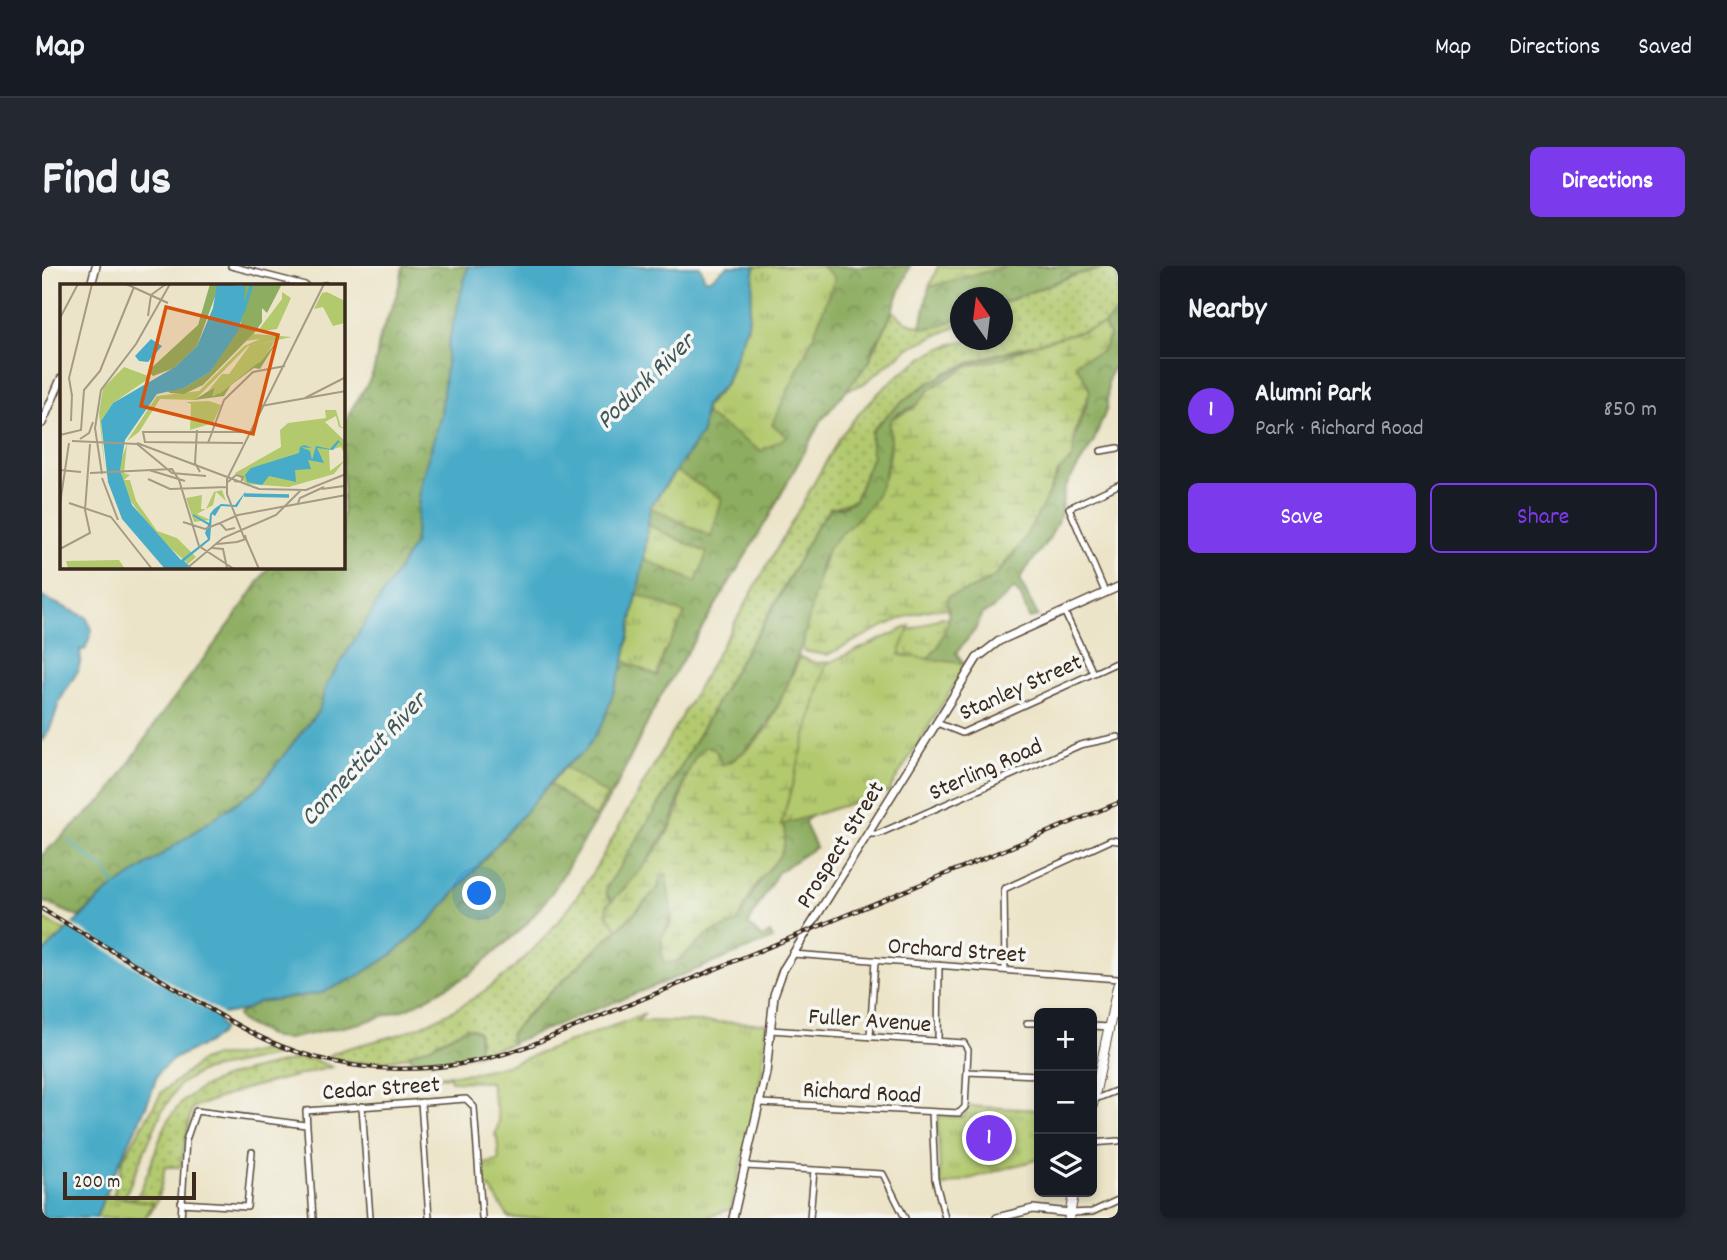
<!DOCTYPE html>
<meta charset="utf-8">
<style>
:root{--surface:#171b24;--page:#242831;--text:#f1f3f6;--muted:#9ea1a6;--line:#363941;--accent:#7c3aed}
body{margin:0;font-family:Dekko,sans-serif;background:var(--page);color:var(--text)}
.controls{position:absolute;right:21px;bottom:21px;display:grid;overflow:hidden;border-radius:10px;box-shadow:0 4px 10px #0003}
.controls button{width:63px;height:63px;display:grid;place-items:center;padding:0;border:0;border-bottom:2px solid var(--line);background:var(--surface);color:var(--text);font:35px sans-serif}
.compass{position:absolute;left:908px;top:21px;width:63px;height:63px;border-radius:50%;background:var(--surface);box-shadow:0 4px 10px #0003;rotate:346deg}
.scale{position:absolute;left:21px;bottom:18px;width:133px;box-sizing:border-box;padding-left:7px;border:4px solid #3b2a1e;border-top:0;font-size:19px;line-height:24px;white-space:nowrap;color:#3b2a1e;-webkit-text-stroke:5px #f6f6f2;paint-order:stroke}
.you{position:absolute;left:438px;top:628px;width:24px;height:24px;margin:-18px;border:5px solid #fff;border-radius:50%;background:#1a73e8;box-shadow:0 0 0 10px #1a73e833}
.badge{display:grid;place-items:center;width:46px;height:46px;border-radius:50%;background:var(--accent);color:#fff;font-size:23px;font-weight:700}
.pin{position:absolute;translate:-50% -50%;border:4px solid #fff;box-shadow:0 2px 7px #0006}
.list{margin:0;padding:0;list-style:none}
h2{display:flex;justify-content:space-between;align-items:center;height:91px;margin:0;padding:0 28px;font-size:30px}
h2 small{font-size:23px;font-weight:400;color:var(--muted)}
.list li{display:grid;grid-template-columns:46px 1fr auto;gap:21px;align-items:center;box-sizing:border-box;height:105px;padding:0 28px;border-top:2px solid var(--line)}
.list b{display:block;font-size:26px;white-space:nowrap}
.list p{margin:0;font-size:23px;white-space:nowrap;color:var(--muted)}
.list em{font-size:23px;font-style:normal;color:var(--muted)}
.actions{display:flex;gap:14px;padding:21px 28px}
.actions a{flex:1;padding:16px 0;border:2px solid var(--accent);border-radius:10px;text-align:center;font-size:24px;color:var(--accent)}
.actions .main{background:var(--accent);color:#fff}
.icon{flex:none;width:38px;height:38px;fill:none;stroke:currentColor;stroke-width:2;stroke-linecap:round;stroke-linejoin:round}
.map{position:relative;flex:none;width:1076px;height:952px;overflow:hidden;border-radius:10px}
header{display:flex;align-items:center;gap:42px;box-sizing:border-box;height:98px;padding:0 35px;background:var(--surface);border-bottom:2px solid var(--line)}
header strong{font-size:33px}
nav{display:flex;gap:38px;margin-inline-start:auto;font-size:24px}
.intro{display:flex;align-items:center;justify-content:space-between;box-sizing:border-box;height:168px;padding:0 42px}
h1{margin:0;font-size:49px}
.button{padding:18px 32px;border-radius:10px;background:var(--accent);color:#fff;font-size:24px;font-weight:700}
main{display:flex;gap:42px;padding:0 42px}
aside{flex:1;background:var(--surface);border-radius:10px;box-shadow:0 4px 10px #0003}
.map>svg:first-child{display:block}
.grass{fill:url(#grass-dots);stroke:#767a46;stroke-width:2}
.forest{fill:url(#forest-crowns);stroke:#646c40;stroke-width:2}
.wetland{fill:url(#wetland-marsh);stroke:#767a46;stroke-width:2}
.park{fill:url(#park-tufts);stroke:#767a46;stroke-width:2}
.water{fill:#48abc8;stroke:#426a73;stroke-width:2}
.pier{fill:#ece4c8}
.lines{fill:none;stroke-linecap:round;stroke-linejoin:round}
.stream{stroke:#48abc8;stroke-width:2}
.street-casing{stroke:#564638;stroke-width:8}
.secondary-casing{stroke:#564638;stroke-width:10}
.highway-casing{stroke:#564638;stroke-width:11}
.street{stroke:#fff;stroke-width:5}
.secondary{stroke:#fff;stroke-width:7}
.highway{stroke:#fff;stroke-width:9}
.rail-casing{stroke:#3b2a1e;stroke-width:4.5}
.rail{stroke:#f6f6f2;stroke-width:2;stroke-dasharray:5;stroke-linecap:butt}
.labels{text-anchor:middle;stroke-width:7;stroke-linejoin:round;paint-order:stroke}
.street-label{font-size:24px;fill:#3b2a1e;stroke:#f6f6f2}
.water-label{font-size:26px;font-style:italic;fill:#40575a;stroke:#f6f6f2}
.inset-river{fill:none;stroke:#48abc8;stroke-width:3.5}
.inset-road{fill:none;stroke:#a59a84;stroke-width:2}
.view{fill:#d7540e;fill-opacity:0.15;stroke:#d7540e;stroke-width:3.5}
.inset-edge{fill:none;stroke:#3b2a1e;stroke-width:3.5}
</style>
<header>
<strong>Map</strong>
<nav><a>Map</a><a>Directions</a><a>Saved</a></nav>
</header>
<div class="intro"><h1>Find us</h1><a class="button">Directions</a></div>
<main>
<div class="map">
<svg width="1076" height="952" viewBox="0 0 1076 952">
<defs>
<pattern id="grass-dots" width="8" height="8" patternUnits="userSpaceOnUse" patternTransform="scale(1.75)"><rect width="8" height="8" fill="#b2c96e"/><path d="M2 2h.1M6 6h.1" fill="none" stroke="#92a35a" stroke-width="1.8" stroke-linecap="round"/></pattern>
<pattern id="forest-crowns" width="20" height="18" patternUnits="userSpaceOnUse" patternTransform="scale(1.75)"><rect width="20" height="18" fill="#8dad61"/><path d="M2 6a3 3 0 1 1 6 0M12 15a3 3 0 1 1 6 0" fill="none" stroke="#748d4f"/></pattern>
<pattern id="wetland-marsh" width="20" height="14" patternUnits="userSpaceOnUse" patternTransform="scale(1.75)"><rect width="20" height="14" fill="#b2c96e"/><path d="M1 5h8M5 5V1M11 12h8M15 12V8" fill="none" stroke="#92a35a"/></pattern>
<pattern id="park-tufts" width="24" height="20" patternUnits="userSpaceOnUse" patternTransform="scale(1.75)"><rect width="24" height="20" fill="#b2c96e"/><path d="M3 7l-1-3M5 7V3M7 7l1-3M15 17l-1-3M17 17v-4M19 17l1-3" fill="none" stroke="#92a35a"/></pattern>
</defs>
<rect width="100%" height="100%" fill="#f6f6f2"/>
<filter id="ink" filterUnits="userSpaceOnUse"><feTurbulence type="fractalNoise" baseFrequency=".0143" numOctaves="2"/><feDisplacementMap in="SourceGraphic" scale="14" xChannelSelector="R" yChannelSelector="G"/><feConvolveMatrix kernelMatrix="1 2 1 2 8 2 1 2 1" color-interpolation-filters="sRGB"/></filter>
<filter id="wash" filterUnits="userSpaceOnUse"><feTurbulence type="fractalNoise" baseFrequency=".00686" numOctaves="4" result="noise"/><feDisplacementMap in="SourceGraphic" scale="28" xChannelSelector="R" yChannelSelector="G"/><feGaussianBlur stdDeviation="1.57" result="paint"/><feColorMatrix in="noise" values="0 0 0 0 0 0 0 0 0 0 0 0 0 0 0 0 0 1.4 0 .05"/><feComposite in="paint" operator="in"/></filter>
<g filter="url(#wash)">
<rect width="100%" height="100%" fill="#ece4c8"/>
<!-- grass -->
<path class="grass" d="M1076 0V45L1062 59 934 94 904 106 828 172 830 190 813 234 787 243 783 249 624 527 571 612 565 629 570 635 565 639 576 663 483 750 476 758 469 777H472L437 787V768C412 765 408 770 387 781 357 797 319 801 286 791 296 781 344 774 361 767 449 735 510 676 557 596L798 171C826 133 878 81 927 74 938 72 950 74 960 74L961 37 1032 9Z
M851 45C873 67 891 62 918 51V59L868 81 821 118 803 125C825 100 837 74 851 45Z
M222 784 242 788 160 805 138 818 120 845 82 932 95 931C107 909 112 884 123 861 146 810 207 806 256 793H270L290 801 202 823 150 842 138 901H123C120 915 116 947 100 952 91 952 75 952 65 952L81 893 120 826 159 795 173 790H194Z"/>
<!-- forest -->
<path class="forest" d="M361 0H426L406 79 399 149 379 216 372 278 284 420 277 444 217 521 63 628 37 651 0 635V589L66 529 117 452 190 355 227 301H301V164C308 139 319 132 329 111 337 93 334 82 339 68 348 45 358 26 361 0Z
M713 0H868L841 67 831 80 828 95 779 155 725 254 617 433 574 521 511 625 484 659 427 709 367 742 319 757 246 773 232 772 198 755 195 749 216 736 236 733 351 688 391 652 522 501 543 485 586 371 608 241 649 184 712 15Z
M965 0H1072L1032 9 961 37 960 32H918V51C907 56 891 65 879 61L887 21Z
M1076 45V99L1069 105 1066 115 1065 142 1051 177 1023 221 1018 250 1007 273 979 310V317L996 350 987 352 979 330 972 323 949 344 940 348 933 364 914 387 923 399 869 488 764 554 763 558 774 581 736 606 706 658 720 672 728 667 731 673 469 777 468 768 497 737 588 652 615 623 621 608 626 610C626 638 637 646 619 672L621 696 636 695 666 668 694 657 718 615 741 555 896 381 907 353 904 336 906 330C922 324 940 321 954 309 984 284 1034 174 1046 134L1047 122 1033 99C1045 84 1062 96 1067 70L1062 59Z
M990 79 962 92 926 100 893 119 877 138 853 149 847 158C851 180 842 228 826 244 811 259 789 274 780 295 775 308 776 327 771 342 756 391 734 473 684 498L678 499 676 488 661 482 644 510 629 559 595 610 570 635 564 627 565 621 624 527 702 387 729 347 775 259 790 241H800L813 234 830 190 829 166C876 112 923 97 990 79Z
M425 761 436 765 437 787C423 791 379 800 368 792L369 787 387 781Z"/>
<!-- wetland -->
<path class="wetland" d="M896 0H965L887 21Z
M1062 59 1067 69C1062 97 1045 84 1033 99L1041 109 1048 125 1033 165 1031 191 1015 207 1002 237 978 279 952 311 930 323 906 330 904 336 907 344C879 335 812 377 785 389L761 385C759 380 781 290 787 282 801 262 826 249 836 226 842 213 848 194 849 180 850 170 846 162 849 153L872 142 888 123 926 100 962 92 990 79Z
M900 351 907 353 896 381 741 555C749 591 729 596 712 622 705 633 702 646 694 657L666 668 633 697 621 696 619 672 628 660 630 651 624 608 619 611 615 623 576 663 566 650 565 639C587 620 626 575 635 547 640 529 647 487 666 480L674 485 679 499 690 495 708 481 727 460 758 391 773 397 791 396Z"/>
<!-- park -->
<path class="park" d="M713 0H779L793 12 771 71 730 159 746 170 719 185 664 149 663 142 684 118 706 57Z
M634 205 680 233 669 271 608 241Z
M606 259 665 287 654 316 602 293Z
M595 328 643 348 622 387 615 410 582 395Z
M868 360 857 389 925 398 846 526 739 559 784 398Z
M522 501 565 529 553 552 508 518Z
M0 652 25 666 0 688Z
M603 748 595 755 724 757 720 807 689 943 662 952H467L448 922H442L440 898 457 895 455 871 453 870 457 855 448 816 409 815 408 811 393 810 430 807 468 798Z
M926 840 997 844V893L899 921 895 850 922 851Z
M62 929 111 937 103 952H54Z"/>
<!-- water -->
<path class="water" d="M426 0H658L663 13H668L686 0H713L706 57 683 118 663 139 660 167 608 241 602 293 582 395 561 457 543 485 522 501 391 652 351 688 318 709 280 727 216 736 203 744 181 748 176 754 181 763C168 784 138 782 119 804 112 811 113 820 109 828 92 870 69 909 54 952H0V688L63 628 217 521 277 444 284 420 372 278 379 216 399 149 406 79Z
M0 331 44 351 50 364 43 384 38 383C43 407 22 420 16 440 10 457 11 459 0 475Z"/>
<!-- pier -->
<path class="pier" d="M28 657 169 741 184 751 181 753 167 745 25 660Z"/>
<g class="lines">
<!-- stream -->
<path class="stream" d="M27 575 65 606 75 622"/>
</g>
</g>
<g filter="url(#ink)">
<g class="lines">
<defs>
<path id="street" d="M189 0 263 19
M282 19H283
M1059 185 1076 182
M1063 326 1027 242 1076 219
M1022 345 1051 407
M895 457 920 467 1076 396
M826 568H836L1038 479 1076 471
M751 688 1076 713
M963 704 962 623 1069 574 1076 575
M985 757H997
M1050 760 1067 761
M828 771 833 695
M896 776 897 699
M925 806 997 809
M1051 834 1076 824
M379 836 387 952
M718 837 917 847 923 841 926 784 922 777 728 764
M320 840 328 952
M890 846 893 913 903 952
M1050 877 1076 875
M704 900 841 908 863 952
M139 937 205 941 210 886
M1028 947 1050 946 1076 934
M139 952 144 874 154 845 264 859
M271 952 264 845 424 833 432 841 440 952
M768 952 772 904"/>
<path id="secondary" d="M49 19 54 0
M0 157 19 113
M691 952 724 807 732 729 741 704 935 392 957 375 1076 321
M955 952 991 943 1028 947"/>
<path id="highway" d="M1050 841 1076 719
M1027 952 1032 926"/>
</defs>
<!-- street casing -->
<use href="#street" class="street-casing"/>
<!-- secondary casing -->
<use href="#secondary" class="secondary-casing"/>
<!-- highway casing -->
<use href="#highway" class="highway-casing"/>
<!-- street -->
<use href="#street" class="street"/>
<!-- secondary -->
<use href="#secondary" class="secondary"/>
<!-- highway -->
<use href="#highway" class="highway"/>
<defs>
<path id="rail" d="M0 643C44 669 88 695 133 722 163 740 193 760 225 774 309 812 403 811 489 779L1076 537"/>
</defs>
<!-- rail casing -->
<use href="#rail" class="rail-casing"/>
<!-- rail -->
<use href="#rail" class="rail"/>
</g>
</g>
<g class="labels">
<!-- street labels -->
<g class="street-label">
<text transform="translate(978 420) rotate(-24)" y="8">Stanley Street</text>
<text transform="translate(943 502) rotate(-24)" y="8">Sterling Road</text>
<text transform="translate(797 578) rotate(-58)" y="8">Prospect Street</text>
<text transform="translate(915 683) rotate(4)" y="8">Orchard Street</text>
<text transform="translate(828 753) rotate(4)" y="8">Fuller Avenue</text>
<text transform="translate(339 821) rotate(-4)" y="8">Cedar Street</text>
<text transform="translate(820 825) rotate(3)" y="8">Richard Road</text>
</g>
<!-- water labels -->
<g class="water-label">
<text transform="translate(602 114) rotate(-44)" y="9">Podunk River</text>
<text transform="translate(320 492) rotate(-47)" y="9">Connecticut River</text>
</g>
</g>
<!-- overview -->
<g transform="translate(18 18)">
<rect width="285" height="285" fill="#ece4c8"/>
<path d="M193 50 232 53 188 62 135 116 100 115 79 148 67 157 97 112 139 107 184 62 200 55 186 57Z" fill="#b2c96e"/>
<path d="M150 0H157V7L137 62 114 84 93 92 88 87 138 41ZM183 0H222L207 29 202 24V38L195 48 143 101 124 110 110 109 107 106 124 104 150 88 181 40ZM218 56 200 85 194 84 171 101 164 112 134 116 155 103 153 112 164 106 191 81 200 78Z" fill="#8dad61"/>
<path d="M222 8 231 14 217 45 197 48 222 15ZM215 57 204 74 161 109 152 112 155 103 148 107 162 90H169L190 61Z" fill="#b2c96e"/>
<path d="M267 8 285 17V39L273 42 263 23 254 25 262 9ZM64 83 91 93 53 119 41 137 45 188 39 129 43 104ZM149 117 161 121 153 139 130 146 131 120 126 118ZM265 126H276L281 143H285L282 144 279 143 276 132 265 138 285 157V171L281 163 269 166 270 187 285 176 274 190 229 203 187 200 175 189 221 163 220 146 228 139 266 134ZM67 160 64 189 70 191 64 196H70L76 217 97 247 117 254 136 273 128 280 94 249 67 212 59 181ZM162 206 166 217 156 208 153 221 137 230 150 236 134 238 126 214 142 211 141 225H146L154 208ZM59 276 65 285H8L6 277Z" fill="#b2c96e"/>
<path d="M157 0 185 2 184 27 178 47 150 88 124 104 97 110 65 156 60 186 72 221 121 276 148 255 145 249 148 241 133 232V230L149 239 150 230 154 225 161 220 175 221 186 207 177 223 161 222 155 232 152 230 150 256 124 277 133 285H105L62 235 48 198 41 137 53 119 115 83 137 62 153 24ZM91 55 102 62 88 78 79 77 75 72ZM278 156 285 164 279 158 273 166 257 164 264 179 248 176 251 185 235 186 236 198 209 192 202 201 187 198 185 191 191 184 239 169 240 163 244 161 252 164 241 163 250 167 252 176 256 162 270 165Z" fill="#48abc8"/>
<path class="inset-river" d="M183 28 192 0M184 211 229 212"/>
<path class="inset-road" d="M66 0 108 19M88 32 91 11 106 0M0 34 18 0M12 112 9 94 32 0M245 114 286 93M201 122 286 107M11 137 12 110M137 146 135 179 140 188M0 151 21 146 24 106 40 87 74 3M20 155 29 149 33 138M12 157 77 160 112 189 146 192M77 159 199 205 246 206 286 190M148 159 164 116 193 88 225 82M183 159 85 158 83 148H188M0 186 21 188M89 186 125 197M30 189 112 185 119 196 139 262 174 285M42 190 35 144 41 106 76 60 110 0M42 194 58 236M88 195 110 205 167 203M168 198 176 191 183 193 181 198 174 197M262 205 284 202M9 219 51 233 92 285M238 219 240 214 264 203M0 220 9 159M178 231 286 211M123 238 145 245 160 239M175 244 166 246 160 239 178 231M186 255 199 285M185 256 167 210V195L264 0M157 260 177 258 186 255 185 251M152 264 163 265 167 284M0 265 30 249 25 226 30 160M126 285 163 254 216 231 241 206"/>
<path class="view" d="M106 23 218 51 193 150 81 122Z"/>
<rect width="285" height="285" class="inset-edge"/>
</g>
</svg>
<div class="controls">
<button>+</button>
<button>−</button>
<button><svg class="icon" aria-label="layers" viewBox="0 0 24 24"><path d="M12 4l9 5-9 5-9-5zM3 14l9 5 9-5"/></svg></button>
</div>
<svg class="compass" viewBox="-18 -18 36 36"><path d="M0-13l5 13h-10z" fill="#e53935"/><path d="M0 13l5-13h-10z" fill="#9ea1a6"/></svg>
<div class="scale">200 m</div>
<div class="you"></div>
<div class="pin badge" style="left:947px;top:872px">1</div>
</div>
<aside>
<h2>Nearby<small></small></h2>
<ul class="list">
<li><span class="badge">1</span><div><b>Alumni Park</b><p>Park · Richard Road</p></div><em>850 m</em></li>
</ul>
<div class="actions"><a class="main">Save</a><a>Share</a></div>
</aside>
</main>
